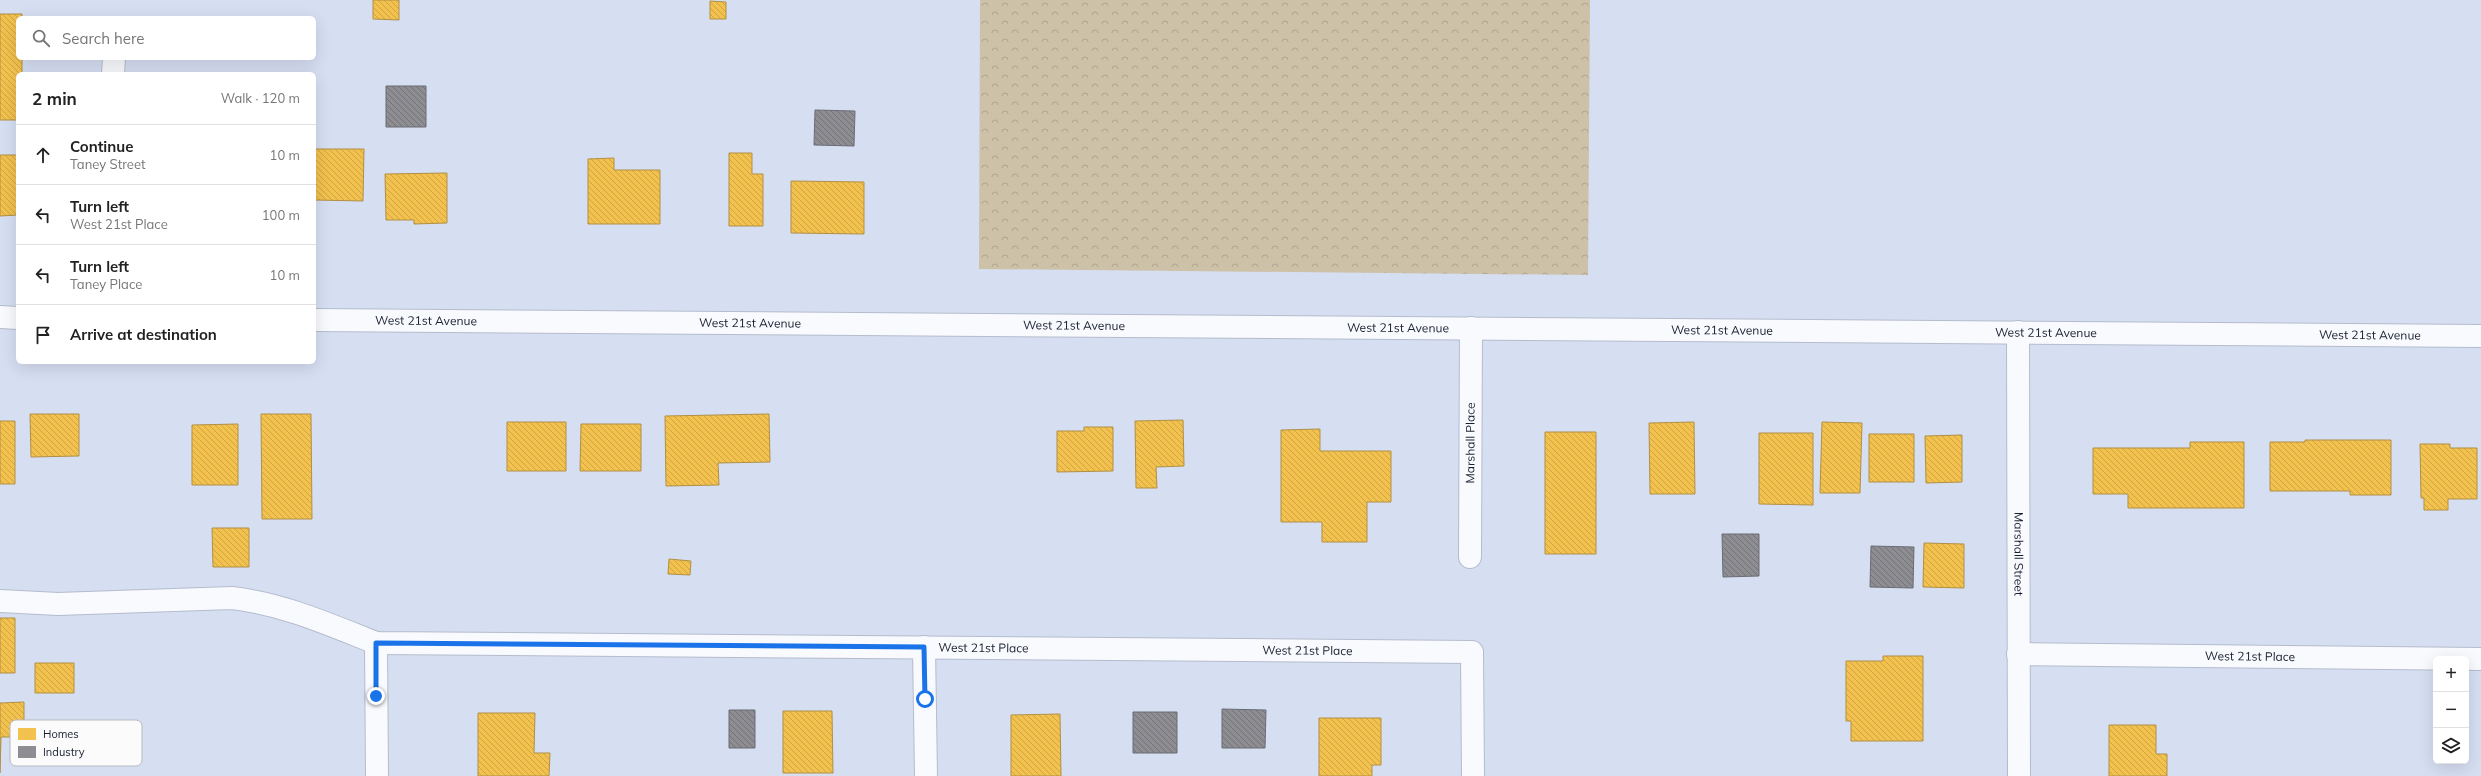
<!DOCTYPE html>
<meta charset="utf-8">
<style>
:root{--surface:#fff;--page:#f2f2f2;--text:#222;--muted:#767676;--line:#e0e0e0}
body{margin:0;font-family:Mulish,sans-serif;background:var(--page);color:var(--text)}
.controls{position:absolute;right:12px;bottom:12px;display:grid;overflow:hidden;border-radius:6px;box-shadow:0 4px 16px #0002}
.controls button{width:36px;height:36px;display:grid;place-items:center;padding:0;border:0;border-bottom:1px solid var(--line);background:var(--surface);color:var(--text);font:20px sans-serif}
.stop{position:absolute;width:12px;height:12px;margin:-9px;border:3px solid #1a73e8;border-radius:50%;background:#fff}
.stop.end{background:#1a73e8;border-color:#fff;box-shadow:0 1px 4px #0008}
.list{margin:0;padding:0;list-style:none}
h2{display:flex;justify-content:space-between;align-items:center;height:52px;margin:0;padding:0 16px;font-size:17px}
h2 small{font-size:13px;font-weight:400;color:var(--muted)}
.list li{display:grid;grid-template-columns:26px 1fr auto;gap:12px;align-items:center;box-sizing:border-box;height:60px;padding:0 16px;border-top:1px solid var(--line)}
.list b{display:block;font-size:15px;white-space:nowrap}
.list p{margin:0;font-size:13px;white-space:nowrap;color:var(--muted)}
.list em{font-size:13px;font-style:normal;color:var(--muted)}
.icon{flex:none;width:22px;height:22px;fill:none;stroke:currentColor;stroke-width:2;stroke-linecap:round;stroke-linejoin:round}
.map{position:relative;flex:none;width:2481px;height:776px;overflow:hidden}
.search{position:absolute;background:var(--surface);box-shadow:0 4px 16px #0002;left:16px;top:16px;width:300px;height:44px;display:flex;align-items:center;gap:10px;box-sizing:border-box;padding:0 14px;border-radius:6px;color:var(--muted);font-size:15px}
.panel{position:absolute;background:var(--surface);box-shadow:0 4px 16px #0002;left:16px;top:72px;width:300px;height:292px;border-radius:6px}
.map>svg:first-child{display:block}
.forest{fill:url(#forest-crowns)}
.homes{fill:url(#homes-back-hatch);stroke:#b19045}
.industry{fill:url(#industry-back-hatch);stroke:#6a6c75}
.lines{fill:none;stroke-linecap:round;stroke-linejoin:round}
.minor-casing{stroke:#b4bccd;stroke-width:24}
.minor{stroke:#f9fafd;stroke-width:22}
.route{stroke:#1a73e8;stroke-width:5}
.labels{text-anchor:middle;stroke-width:4;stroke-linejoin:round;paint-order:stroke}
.street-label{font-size:12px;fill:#181f30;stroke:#fbfbfb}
.key{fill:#fbfbfb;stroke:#b7b9be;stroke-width:1}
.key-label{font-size:11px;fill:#181f30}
</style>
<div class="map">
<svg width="2481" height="776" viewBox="0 0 2481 776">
<defs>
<pattern id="forest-crowns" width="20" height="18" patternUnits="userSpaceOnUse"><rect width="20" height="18" fill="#cdc1a8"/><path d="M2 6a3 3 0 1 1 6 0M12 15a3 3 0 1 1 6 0" fill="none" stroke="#afa591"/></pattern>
<pattern id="homes-back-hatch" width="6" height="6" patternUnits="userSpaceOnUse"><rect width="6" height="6" fill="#f2c14e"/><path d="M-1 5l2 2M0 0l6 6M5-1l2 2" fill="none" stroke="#cfa544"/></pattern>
<pattern id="industry-back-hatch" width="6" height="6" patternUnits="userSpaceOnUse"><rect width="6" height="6" fill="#8d8d92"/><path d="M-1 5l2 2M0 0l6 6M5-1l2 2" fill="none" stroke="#727378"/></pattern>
</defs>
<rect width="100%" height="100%" fill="#d6def2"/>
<!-- forest -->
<path class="forest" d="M980 0H1590L1588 275 979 269Z"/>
<!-- homes -->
<path class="homes" d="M373 0H399V20L373 19Z
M710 1 726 2V19H710Z
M0 14H22V18H18V58H22V74H18V120H0Z
M314 149H364L363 201 314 200Z
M729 153H752V174H763V226H729Z
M0 155H18V215L0 216Z
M614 158V170H660V224H588V159Z
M447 173V223L414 224V220H386L385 174Z
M791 181 864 182V234L791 233Z
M30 414H79V456L31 457Z
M261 414H311L312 519H262Z
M769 414 770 462 718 463 719 485 666 486 665 416Z
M1183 420 1184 466 1156 467 1157 488H1136L1135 421Z
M0 421H15V484H0Z
M507 422H566V471H507Z
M1694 422 1695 494H1650L1649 423Z
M1822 422 1862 423 1860 493H1820Z
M238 424V485H192V425Z
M581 424H641V471H580Z
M1084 427H1113V471L1057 472V431H1084Z
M1320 429V451H1391V502H1367V542H1322V522H1281V430Z
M1545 432H1596V554H1545Z
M1759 433H1813V505L1759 504Z
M1869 434H1914V482H1869Z
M1962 435V482L1926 483 1925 436Z
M2305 440H2391V495H2350V491H2270V442H2305Z
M2190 442H2244V508H2128V494H2093V448H2190Z
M2420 444H2450V448H2477V499H2448V510H2424V498H2421Z
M212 528H249V567H213Z
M1924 543 1964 544V588L1923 587Z
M669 559 691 561 690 575 668 574Z
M0 618H15V673H0Z
M1883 656H1923V741H1851V721H1846V661H1883Z
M35 663H74V693H35Z
M24 702V737H1L0 773V703Z
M783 711H832L833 773H783Z
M478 713H535L534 753H550L549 776H478Z
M1060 714 1061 776H1011V715Z
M1319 718H1381V765H1372V776H1319Z
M2109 725H2156V754H2167V776H2109Z"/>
<!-- industry -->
<path class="industry" d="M386 86H426V127H386Z
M815 110 855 111 854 146 814 145Z
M1722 534H1759V576L1723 577Z
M1871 546 1914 547 1913 588 1870 587Z
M1222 709 1266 710 1265 748H1222Z
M729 710H755V748H729Z
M1133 712H1177V753H1133Z"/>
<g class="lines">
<defs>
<g id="minor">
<path d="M113 74 114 58"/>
<path d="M0 317 18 318"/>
<path id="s1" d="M314 320 2481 336"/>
<path id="s2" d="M2018 332 2019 776"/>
<path id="s3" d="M1470 557 1471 328"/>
<path id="s4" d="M0 601 58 604 232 598C283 604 328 624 376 643L1472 652 1473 776"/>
<path d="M376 643 377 776"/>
<path d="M924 647 926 776"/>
<path id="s5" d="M2018 654 2481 659"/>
</g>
</defs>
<!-- minor casing -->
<use href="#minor" class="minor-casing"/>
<!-- minor -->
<use href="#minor" class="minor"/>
</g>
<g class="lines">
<!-- route -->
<path class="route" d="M376 696V643L924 647 925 699"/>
</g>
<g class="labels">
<!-- street labels -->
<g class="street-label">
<text dy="4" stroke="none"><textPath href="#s1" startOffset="112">West 21st Avenue</textPath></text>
<text dy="4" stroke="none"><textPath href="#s1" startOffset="436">West 21st Avenue</textPath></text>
<text dy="4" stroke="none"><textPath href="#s1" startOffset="760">West 21st Avenue</textPath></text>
<text dy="4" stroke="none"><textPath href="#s1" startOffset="1084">West 21st Avenue</textPath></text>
<text dy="4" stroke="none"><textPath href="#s1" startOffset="1408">West 21st Avenue</textPath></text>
<text dy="4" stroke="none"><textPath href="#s1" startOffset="1732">West 21st Avenue</textPath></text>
<text dy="4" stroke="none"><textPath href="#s1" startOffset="2056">West 21st Avenue</textPath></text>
<text dy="4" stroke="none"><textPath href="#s3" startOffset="114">Marshall Place</textPath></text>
<text dy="4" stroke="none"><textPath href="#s2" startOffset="222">Marshall Street</textPath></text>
<text dy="4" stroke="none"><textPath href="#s4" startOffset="991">West 21st Place</textPath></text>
<text dy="4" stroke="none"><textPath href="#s4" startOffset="1315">West 21st Place</textPath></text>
<text dy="4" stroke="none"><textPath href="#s5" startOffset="232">West 21st Place</textPath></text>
</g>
</g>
<!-- legend -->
<rect x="10" y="720" width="132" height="46" rx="6" class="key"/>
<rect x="18" y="728" width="18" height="12" fill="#f2c14e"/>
<rect x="18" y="746" width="18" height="12" fill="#8d8d92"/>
<g class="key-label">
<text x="43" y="738">Homes</text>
<text x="43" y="756">Industry</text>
</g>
</svg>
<div class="controls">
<button>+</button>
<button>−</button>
<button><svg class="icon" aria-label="layers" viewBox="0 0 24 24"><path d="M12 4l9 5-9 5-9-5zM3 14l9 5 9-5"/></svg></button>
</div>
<div class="stop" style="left:925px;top:699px"></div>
<div class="stop end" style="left:376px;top:696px"></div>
<div class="search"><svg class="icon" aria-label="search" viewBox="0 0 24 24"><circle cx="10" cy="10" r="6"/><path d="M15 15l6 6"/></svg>Search here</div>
<section class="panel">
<h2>2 min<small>Walk · 120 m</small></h2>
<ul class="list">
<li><svg class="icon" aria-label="ahead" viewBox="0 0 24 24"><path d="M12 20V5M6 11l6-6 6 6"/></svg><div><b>Continue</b><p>Taney Street</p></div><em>10 m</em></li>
<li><svg class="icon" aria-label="left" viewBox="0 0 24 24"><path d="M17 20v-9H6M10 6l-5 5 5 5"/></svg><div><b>Turn left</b><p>West 21st Place</p></div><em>100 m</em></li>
<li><svg class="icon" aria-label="left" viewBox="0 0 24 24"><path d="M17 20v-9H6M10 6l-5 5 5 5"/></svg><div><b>Turn left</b><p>Taney Place</p></div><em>10 m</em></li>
<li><svg class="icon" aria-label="arrive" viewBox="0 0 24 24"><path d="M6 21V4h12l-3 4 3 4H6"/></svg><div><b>Arrive at destination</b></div></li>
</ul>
</section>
</div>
